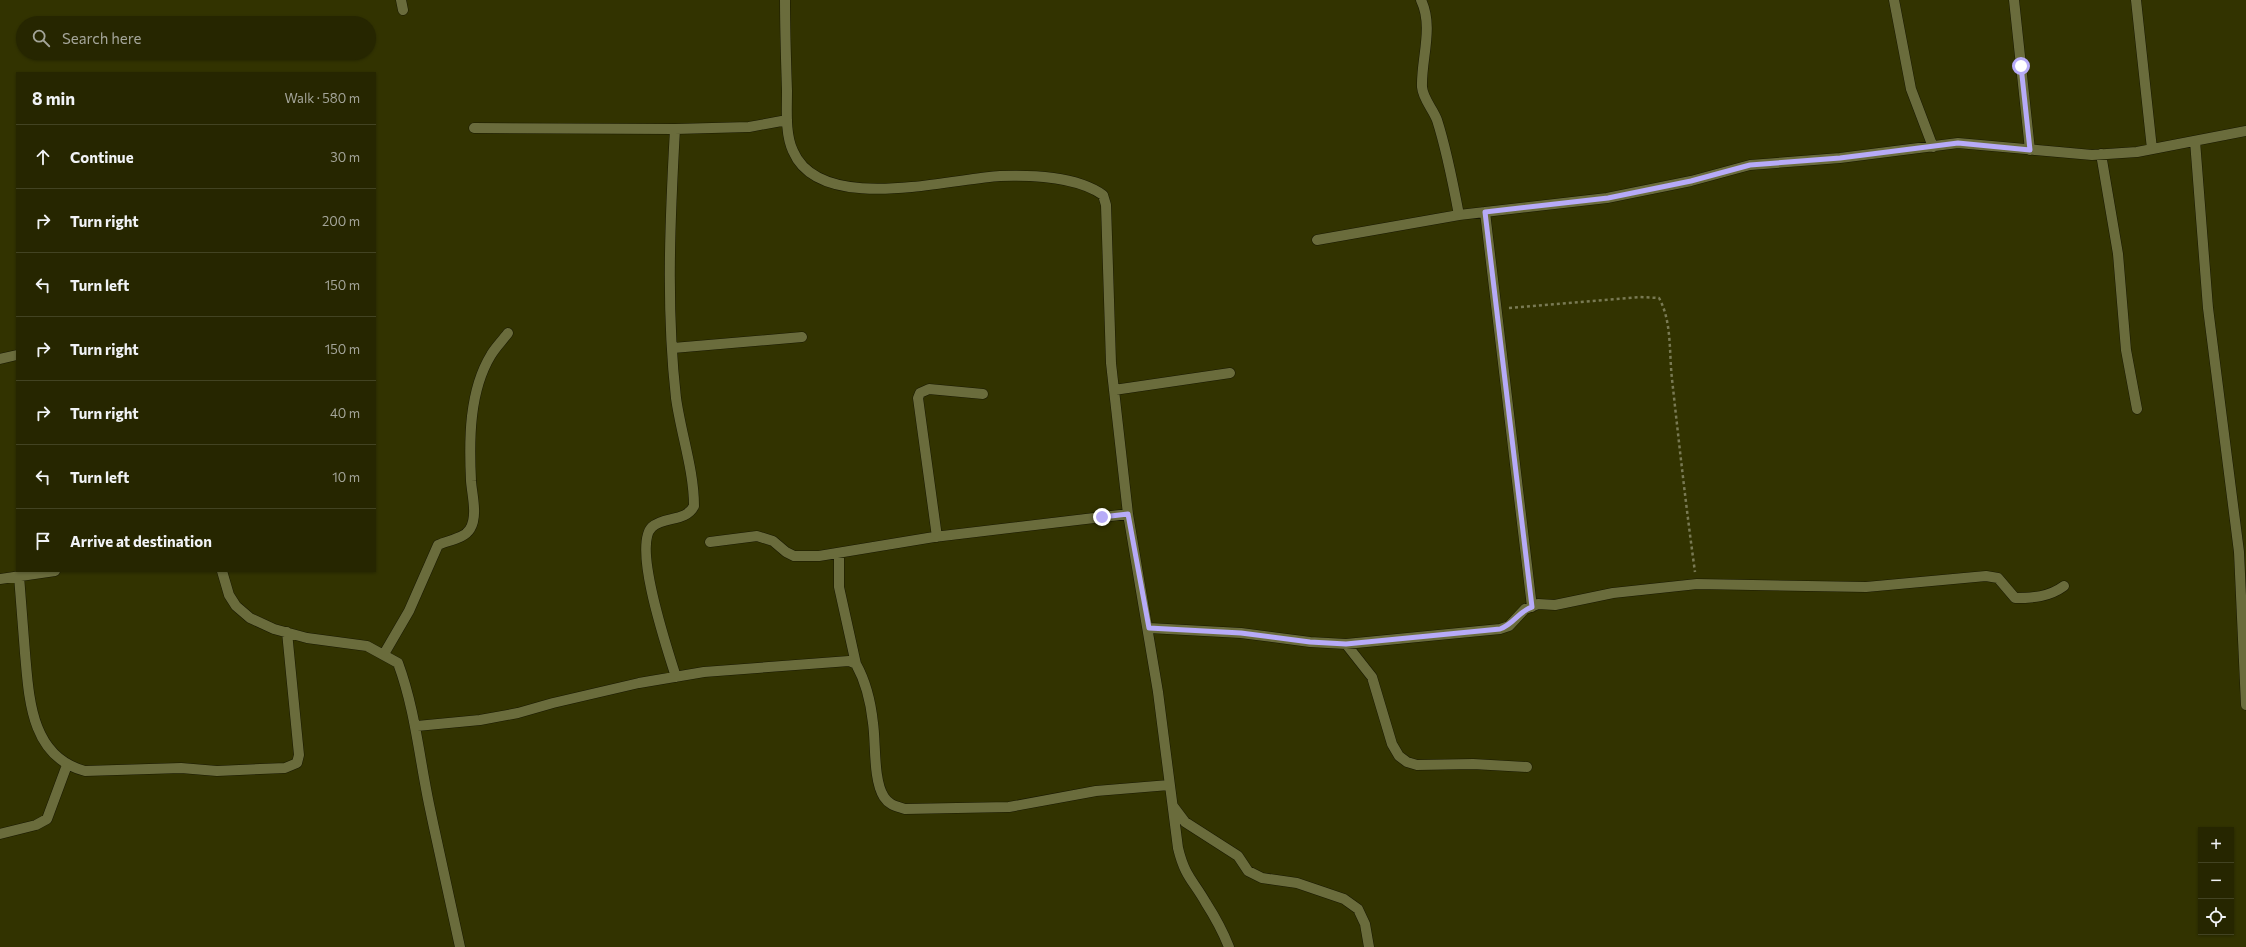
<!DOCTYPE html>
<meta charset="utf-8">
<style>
:root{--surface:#262600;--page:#2e2e0a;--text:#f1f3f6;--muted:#a4a599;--line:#424322}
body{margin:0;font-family:Commissioner,sans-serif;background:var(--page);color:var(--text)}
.controls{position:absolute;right:12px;bottom:12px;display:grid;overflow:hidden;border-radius:0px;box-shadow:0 1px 3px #0004}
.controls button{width:36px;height:36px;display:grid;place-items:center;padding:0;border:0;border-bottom:1px solid var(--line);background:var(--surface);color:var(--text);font:20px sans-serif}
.stop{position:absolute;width:12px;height:12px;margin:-9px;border:3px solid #b7abf8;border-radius:50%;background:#fff}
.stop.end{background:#b7abf8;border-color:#fff;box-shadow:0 1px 4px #0008}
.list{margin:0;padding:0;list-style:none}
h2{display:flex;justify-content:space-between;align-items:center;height:52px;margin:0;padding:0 16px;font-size:17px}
h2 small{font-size:13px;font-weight:400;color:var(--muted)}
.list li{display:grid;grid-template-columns:26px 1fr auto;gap:12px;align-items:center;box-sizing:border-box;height:64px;padding:0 16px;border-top:1px solid var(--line)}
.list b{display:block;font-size:15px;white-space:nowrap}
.list em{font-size:13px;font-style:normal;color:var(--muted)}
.icon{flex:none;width:22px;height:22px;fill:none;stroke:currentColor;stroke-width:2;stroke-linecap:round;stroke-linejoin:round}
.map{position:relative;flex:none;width:2246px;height:947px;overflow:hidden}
.search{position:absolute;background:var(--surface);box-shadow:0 1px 3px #0004;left:16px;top:16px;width:360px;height:44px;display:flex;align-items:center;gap:10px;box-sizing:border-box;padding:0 14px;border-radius:22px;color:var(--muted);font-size:15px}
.panel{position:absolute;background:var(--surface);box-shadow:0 1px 3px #0004;left:16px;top:72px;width:360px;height:500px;border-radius:0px}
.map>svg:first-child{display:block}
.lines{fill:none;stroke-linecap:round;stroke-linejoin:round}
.minor-casing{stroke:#191902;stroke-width:11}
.path{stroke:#797a53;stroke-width:2.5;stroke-dasharray:3 3;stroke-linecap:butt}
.minor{stroke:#6a6c3c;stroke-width:10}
.route{stroke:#b7abf8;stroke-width:5}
</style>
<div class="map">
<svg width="2246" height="947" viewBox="0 0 2246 947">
<rect width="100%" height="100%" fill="#323300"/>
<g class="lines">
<defs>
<path id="minor" d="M401 0 403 10
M785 0C785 30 786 61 787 91 787 110 785 134 793 151 820 215 948 179 1000 176 1032 175 1076 176 1103 195L1106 205 1111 363 1114 390 1128 514 1158 692 1178 848C1185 877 1193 880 1206 903 1215 917 1223 932 1229 947
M1421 0C1434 27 1421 59 1422 87 1423 99 1433 109 1437 120 1447 151 1453 183 1459 215
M1894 0 1911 89 1933 147
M2014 0 2030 150
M2136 0 2152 149
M474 128 675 129 749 127 787 120
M675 129C670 219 666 309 676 398 681 434 694 470 694 506 686 522 664 516 652 527 632 546 668 651 676 677
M2195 141 2208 308 2239 552 2246 705
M2101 154 2118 254 2126 350 2137 409
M1485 212 1532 607
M1317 240 1459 215 1607 198 1691 181 1750 165 1840 158 1958 143 2092 155 2137 152 2246 131
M673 348 802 337
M0 359 17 355
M1114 390 1230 373
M937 537 918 398 920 393 929 389 983 394
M710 542 757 536 773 541 786 552 794 556H819L934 537 1128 514
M839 554V587L856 664
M222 571 229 595 236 606 250 618 274 629 307 638 367 646 398 663C415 709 419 756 429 804 439 852 450 900 460 947
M19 576C21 602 23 627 25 653 29 699 31 757 85 771L181 768 217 771 285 768 297 763 299 755 287 632
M0 579 55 571
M1149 628 1241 633 1310 642 1346 644 1500 629 1509 626 1525 609 1538 604 1555 605 1613 593 1697 584 1866 587 1986 576 1998 578 2015 598C2033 598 2049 597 2064 586
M1346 644 1372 677 1392 744 1399 756 1407 762 1417 765 1473 764 1527 767
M384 654 409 611 438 545C448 540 464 539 470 529 478 516 472 495 471 481 469 440 469 391 491 355 495 348 502 341 508 333
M417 726 480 720 518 713 553 703 639 683 704 672 849 661 856 664C866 682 871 704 873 723 876 743 873 780 884 797 889 805 896 806 905 809L1009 807 1096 791 1169 785
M1173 806 1185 822 1238 856 1248 871 1262 878 1297 883 1344 899 1358 909 1365 924 1369 947
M0 834 36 825 47 819 67 765"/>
</defs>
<!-- minor casing -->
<use href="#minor" class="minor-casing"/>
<!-- path -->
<path class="path" d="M1509 308 1640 297 1659 298C1672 321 1669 353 1672 379 1679 443 1686 507 1695 572"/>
<!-- minor -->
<use href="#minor" class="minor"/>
</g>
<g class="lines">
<!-- route -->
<path class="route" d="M1102 517 1128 514 1149 628 1241 633 1310 642 1346 644 1500 629C1514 624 1519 611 1532 607L1485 212 1608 198 1691 181 1750 165 1840 158 1958 143 2030 150 2021 66"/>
</g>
</svg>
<div class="controls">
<button>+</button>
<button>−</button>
<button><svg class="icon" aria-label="locate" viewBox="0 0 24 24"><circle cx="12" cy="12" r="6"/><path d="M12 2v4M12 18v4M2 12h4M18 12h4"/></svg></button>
</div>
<div class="stop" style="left:2021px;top:66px"></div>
<div class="stop end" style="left:1102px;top:517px"></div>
<div class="search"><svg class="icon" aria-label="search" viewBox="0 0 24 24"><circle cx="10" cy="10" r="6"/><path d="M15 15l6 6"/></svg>Search here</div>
<section class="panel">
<h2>8 min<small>Walk · 580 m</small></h2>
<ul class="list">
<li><svg class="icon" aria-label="ahead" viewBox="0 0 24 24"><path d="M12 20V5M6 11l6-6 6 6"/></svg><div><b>Continue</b></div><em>30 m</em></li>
<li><svg class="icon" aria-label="right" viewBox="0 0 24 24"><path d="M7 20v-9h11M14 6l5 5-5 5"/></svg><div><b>Turn right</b></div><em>200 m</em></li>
<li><svg class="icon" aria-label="left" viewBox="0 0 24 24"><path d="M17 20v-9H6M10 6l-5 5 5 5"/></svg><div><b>Turn left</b></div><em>150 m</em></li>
<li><svg class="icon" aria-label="right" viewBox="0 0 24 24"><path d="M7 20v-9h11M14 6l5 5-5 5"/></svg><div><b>Turn right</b></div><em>150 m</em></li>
<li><svg class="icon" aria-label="right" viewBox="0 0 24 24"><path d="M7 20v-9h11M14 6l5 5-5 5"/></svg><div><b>Turn right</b></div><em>40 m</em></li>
<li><svg class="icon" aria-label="left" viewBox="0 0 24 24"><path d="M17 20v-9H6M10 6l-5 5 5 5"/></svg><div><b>Turn left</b></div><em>10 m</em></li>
<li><svg class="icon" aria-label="arrive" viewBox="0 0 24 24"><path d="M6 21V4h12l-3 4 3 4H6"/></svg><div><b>Arrive at destination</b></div></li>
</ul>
</section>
</div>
